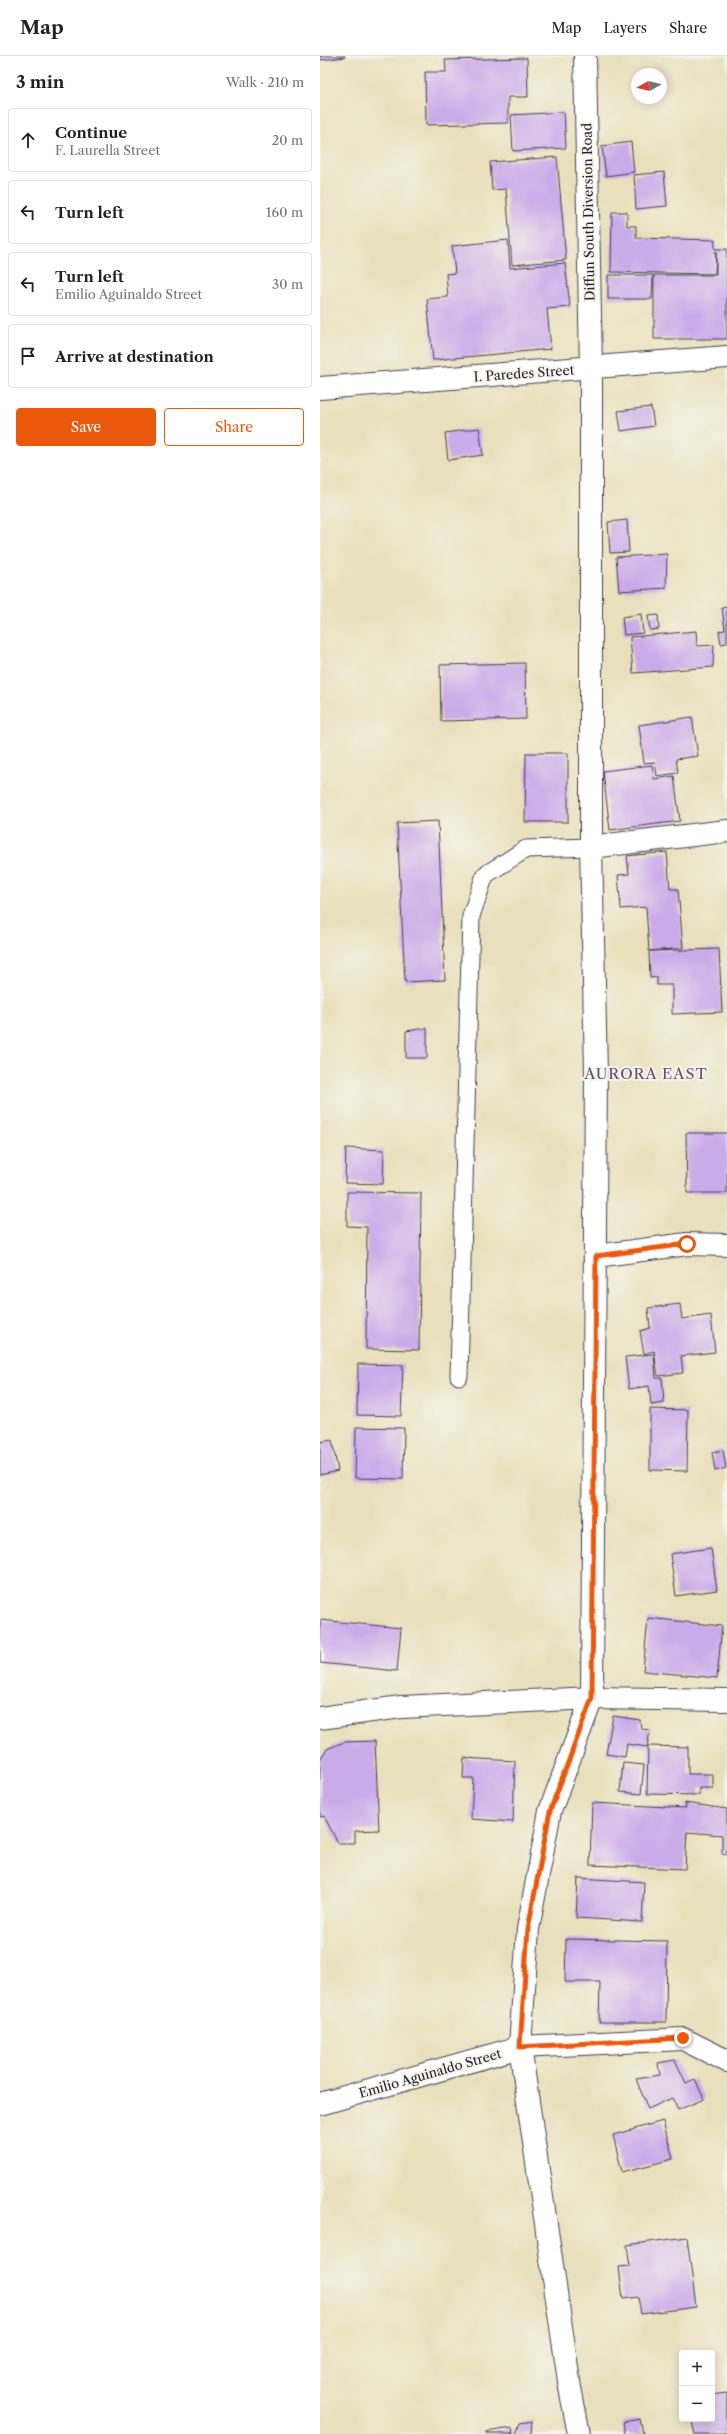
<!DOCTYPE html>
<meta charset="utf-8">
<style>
:root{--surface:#fff;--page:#f2f2f2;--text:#202124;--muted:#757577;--line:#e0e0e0;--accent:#ea580c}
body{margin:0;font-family:"Libre Caslon Text",serif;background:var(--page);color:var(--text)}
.controls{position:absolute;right:12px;bottom:12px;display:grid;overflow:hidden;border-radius:4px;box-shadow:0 2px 10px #0003}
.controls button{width:36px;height:36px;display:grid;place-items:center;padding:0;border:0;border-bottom:1px solid var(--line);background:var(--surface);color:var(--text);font:20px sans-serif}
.compass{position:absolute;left:311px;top:12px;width:36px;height:36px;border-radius:50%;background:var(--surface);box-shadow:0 2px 10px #0003;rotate:262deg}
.stop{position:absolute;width:12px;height:12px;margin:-9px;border:3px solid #ea580c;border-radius:50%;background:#fff}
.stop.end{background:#ea580c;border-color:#fff;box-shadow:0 1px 4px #0008}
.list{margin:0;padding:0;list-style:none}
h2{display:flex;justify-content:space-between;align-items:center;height:52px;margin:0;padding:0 16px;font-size:17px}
h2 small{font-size:13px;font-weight:400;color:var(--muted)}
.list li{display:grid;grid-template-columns:26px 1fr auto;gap:12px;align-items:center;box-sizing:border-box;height:64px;margin:0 8px 8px;padding:0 8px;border:1px solid var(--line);border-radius:4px}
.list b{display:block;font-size:15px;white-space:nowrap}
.list p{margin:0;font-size:13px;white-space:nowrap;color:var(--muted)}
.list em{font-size:13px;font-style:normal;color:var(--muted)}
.actions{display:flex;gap:8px;padding:12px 16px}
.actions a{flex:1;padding:9px 0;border:1px solid var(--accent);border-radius:4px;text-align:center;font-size:14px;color:var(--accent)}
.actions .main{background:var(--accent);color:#fff}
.icon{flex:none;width:22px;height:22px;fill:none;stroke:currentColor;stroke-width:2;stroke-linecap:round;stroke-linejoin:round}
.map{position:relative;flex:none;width:407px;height:2378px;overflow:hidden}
header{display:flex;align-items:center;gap:24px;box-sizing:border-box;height:56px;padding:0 20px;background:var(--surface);border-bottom:1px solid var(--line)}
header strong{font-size:19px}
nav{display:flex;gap:22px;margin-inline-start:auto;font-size:14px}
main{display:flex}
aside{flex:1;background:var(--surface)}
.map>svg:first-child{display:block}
.building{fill:#caabea}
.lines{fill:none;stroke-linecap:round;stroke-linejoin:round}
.service-casing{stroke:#403e4e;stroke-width:19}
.minor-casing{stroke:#403e4e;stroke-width:24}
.tertiary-casing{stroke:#403e4e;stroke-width:24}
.service{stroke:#fff;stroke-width:17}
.minor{stroke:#fff;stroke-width:22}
.tertiary{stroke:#fff;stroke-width:22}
.route{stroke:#ea580c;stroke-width:5}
.labels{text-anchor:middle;stroke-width:4;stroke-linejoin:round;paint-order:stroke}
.street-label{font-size:13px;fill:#22223b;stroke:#f7f3e8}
.quarter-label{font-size:15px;letter-spacing:1px;fill:#5d5278;stroke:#f7f3e8}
</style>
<header>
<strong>Map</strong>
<nav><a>Map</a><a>Layers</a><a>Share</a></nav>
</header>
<main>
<aside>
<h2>3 min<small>Walk · 210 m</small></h2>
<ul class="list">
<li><svg class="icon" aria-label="ahead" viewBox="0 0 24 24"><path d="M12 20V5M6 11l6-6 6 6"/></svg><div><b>Continue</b><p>F. Laurella Street</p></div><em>20 m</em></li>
<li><svg class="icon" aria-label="left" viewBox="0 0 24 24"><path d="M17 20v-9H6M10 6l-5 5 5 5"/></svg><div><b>Turn left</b></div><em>160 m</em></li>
<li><svg class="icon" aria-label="left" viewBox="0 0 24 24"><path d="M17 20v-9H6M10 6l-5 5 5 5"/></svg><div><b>Turn left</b><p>Emilio Aguinaldo Street</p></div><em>30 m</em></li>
<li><svg class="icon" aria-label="arrive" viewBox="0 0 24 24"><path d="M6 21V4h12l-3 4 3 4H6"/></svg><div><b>Arrive at destination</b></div></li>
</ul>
<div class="actions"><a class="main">Save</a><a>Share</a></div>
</aside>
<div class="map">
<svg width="407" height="2378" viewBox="0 0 407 2378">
<rect width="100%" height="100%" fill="#f7f3e8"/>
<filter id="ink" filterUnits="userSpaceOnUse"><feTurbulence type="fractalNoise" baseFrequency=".025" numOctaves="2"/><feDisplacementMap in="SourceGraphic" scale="8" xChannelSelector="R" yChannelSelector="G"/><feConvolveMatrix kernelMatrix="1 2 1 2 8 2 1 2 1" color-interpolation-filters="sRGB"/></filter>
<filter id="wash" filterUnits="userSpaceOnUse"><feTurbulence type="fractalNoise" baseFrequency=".012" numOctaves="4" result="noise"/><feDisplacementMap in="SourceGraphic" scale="16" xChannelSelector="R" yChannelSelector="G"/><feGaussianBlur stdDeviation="0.9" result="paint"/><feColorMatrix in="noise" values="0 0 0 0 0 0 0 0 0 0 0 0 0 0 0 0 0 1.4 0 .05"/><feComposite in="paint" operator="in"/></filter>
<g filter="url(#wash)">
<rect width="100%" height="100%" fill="#e8e0bc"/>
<g id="blocks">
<!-- building -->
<path class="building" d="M0 0H25V1L0 4Z
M207 2 208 41H188V67L106 69 105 16H126L125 4Z
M244 56 246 92 193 95 191 59Z
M311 86 314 116 286 120 282 90Z
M237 101 246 204 192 209 186 133 172 134 170 106Z
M344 116 347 150 316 153 314 119Z
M292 156H307V170H316V182L395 184V193H407V283H334V219H396V195L395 218 291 216Z
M188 184 190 212 245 207 250 251 227 253 231 293 113 304 107 243 128 241 126 218 135 217 132 190Z
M288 219H333L332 243H288Z
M331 351 334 370 301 375 298 355Z
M159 372 163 399 128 404 125 377Z
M307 464 309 496 290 497 288 466Z
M347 498 346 532 299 535 296 501Z
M407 551V587L401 588 399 575 405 574 402 552Z
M321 558 323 577 304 579 302 561Z
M338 559 339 573 330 574 328 560Z
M376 575 377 590 394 589 393 611 313 617 310 581Z
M205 607 206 663 121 665 120 609Z
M372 661 378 700 356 703 358 717 337 720 335 706 324 707 319 669Z
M206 697H248V766H205Z
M332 709 334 723 354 720 360 765 290 774 283 715Z
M118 765 125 924 85 926 77 767Z
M347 796 350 833H358L363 892 329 895 326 851 301 853 298 819 309 818 307 800Z
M399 893 402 956 352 958V929H337V921L330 922 329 895Z
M107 972V1002H86V975Z
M366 1077H407V1137H367Z
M26 1092 64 1094 63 1128 25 1127Z
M27 1136 101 1137 99 1294 46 1293 47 1171 27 1170Z
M360 1248 362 1263 391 1259 395 1296 361 1300 363 1317 338 1320 334 1295 324 1298 320 1275 330 1272 328 1252Z
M334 1298 336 1322H342L344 1347 331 1349 329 1330 309 1333 305 1301Z
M38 1308 83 1309 81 1360 37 1359Z
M330 1353 368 1354 367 1415 330 1414Z
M36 1371 84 1372 83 1423 35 1422Z
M12 1384 18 1415 0 1419V1386Z
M403 1394 406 1412 395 1415 392 1396Z
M391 1492 397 1534 356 1540 350 1498Z
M328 1562 402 1570 397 1622 323 1615Z
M0 1564 81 1572 77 1615 0 1607Z
M293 1660 320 1664 321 1673 330 1674 327 1691 307 1688 305 1701 286 1698Z
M55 1685 59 1774 35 1775V1787H18L4 1760 0 1761V1703L7 1693 24 1686Z
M328 1690 368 1691V1718H393V1732H379V1739L327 1738Z
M144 1702 195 1705 193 1766 151 1763 153 1722H143Z
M303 1707 324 1709 321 1738 300 1736Z
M272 1747 366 1752 365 1747 407 1753V1799L402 1798V1779L367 1776 365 1813 270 1809Z
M258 1822 324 1826 322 1866 256 1862Z
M246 1883 347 1885 346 1966H279L280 1926H245Z
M355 2004 366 2027 375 2023 384 2043 358 2054 352 2042 328 2053 316 2023 340 2019 338 2007Z
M343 2065 353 2103 302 2116 293 2079Z
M367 2181 376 2251 321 2258 318 2241 303 2243 299 2211 310 2210 307 2189Z
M407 2337V2378H375L371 2363H392V2339Z
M320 2363 323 2378H305L303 2366Z
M212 2365 211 2378H196L200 2367Z
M192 2372 193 2378H167L166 2376Z"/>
</g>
</g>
<g filter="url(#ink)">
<use href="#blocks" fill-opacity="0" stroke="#403e4e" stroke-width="1"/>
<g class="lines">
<defs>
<path id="service" d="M139 1320 151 860 165 819 206 793 271 791"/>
<path id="minor" d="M271 791 407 775
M276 1200 367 1188 407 1189
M0 2048 200 1991 363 1983 407 2005"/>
<path id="tertiary" d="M0 332 407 301
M0 1662 81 1651 272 1642 407 1644
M259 2378 250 2332 200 1991 208 1873 230 1755 272 1642 276 1016 271 791V312L265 0"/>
</defs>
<!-- service casing -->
<use href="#service" class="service-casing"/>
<!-- minor casing -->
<use href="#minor" class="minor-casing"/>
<!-- tertiary casing -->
<use href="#tertiary" class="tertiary-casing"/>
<!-- service -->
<use href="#service" class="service"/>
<!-- minor -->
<use href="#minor" class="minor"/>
<!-- tertiary -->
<use href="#tertiary" class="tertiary"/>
</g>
</g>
<g class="lines" filter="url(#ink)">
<!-- route -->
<path class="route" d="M363 1982 200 1991 208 1873 230 1755 272 1642 276 1200 367 1188"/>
</g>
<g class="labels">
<!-- street labels -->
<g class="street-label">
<text transform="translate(268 156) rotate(-91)" y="5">Diffun South Diversion Road</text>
<text transform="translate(204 317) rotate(-4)" y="5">I. Paredes Street</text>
<text transform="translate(110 2017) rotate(-16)" y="5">Emilio Aguinaldo Street</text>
</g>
<!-- quarter labels -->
<g class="quarter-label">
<text x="326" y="1023">AURORA EAST</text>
</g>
</g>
</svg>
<div class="controls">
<button>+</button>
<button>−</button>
</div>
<svg class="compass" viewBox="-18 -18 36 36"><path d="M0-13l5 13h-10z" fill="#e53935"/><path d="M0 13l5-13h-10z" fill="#757577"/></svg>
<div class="stop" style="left:367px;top:1188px"></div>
<div class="stop end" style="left:363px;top:1982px"></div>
</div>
</main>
